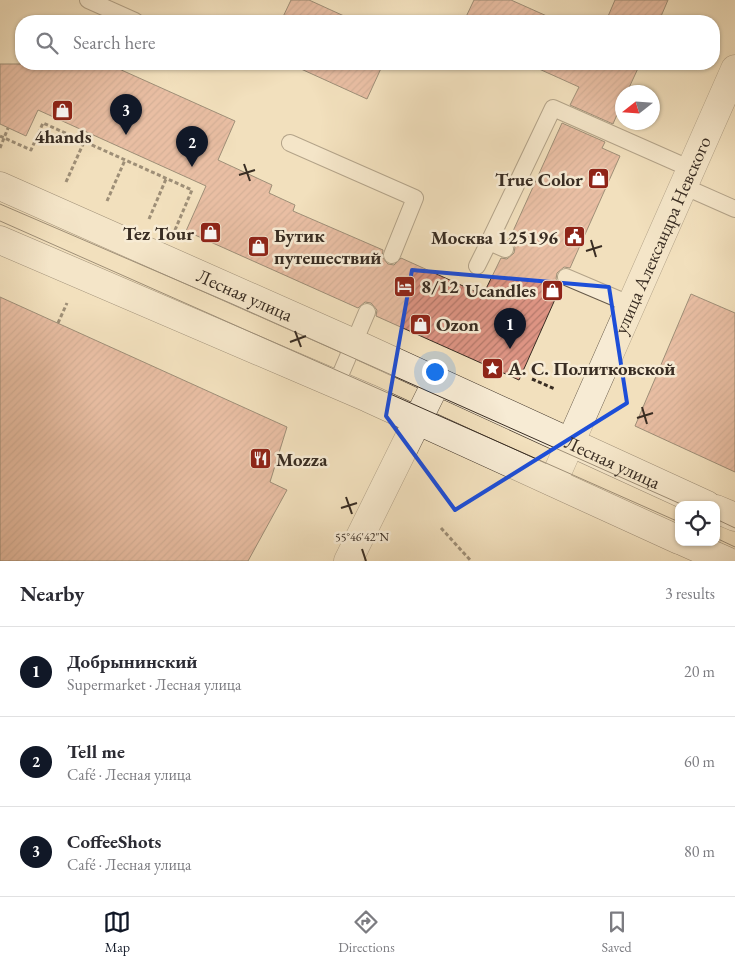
<!DOCTYPE html>
<meta charset="utf-8">
<style>
:root{--surface:#fff;--page:#f7f7f7;--text:#2b2b33;--muted:#7c7c81;--line:#e1e1e2;--accent:#111827}
body{margin:0;font-family:"EB Garamond",serif;background:var(--page);color:var(--text)}
.controls{position:absolute;right:15px;bottom:15px;display:grid;overflow:hidden;border-radius:10px;box-shadow:0 1px 4px #0004}
.controls button{width:45px;height:45px;display:grid;place-items:center;padding:0;border:0;border-bottom:1px solid var(--line);background:var(--surface);color:var(--text);font:25px sans-serif}
.compass{position:absolute;left:615px;top:85px;width:45px;height:45px;border-radius:50%;background:var(--surface);box-shadow:0 1px 4px #0004;rotate:253deg}
.you{position:absolute;left:434px;top:371px;width:18px;height:18px;margin:-12px;border:4px solid #fff;border-radius:50%;background:#1a73e8;box-shadow:0 0 0 8px #1a73e833}
.badge{display:grid;place-items:center;width:32px;height:32px;border-radius:50%;background:var(--accent);color:#fff;font-size:16px;font-weight:700}
.pin{position:absolute;translate:-50% -41px;filter:drop-shadow(0 1px 2px #0008)}
.pin::after{content:'';position:absolute;top:26px;width:18px;height:15px;background:inherit;clip-path:polygon(0 0,100% 0,50% 100%)}
.list{margin:0;padding:0;list-style:none}
h2{display:flex;justify-content:space-between;align-items:center;height:65px;margin:0;padding:0 20px;font-size:21px}
h2 small{font-size:16px;font-weight:400;color:var(--muted)}
.list li{display:grid;grid-template-columns:32px 1fr auto;gap:15px;align-items:center;box-sizing:border-box;height:90px;padding:0 20px;border-top:1px solid var(--line)}
.list b{display:block;font-size:19px;white-space:nowrap}
.list p{margin:0;font-size:16px;white-space:nowrap;color:var(--muted)}
.list em{font-size:16px;font-style:normal;color:var(--muted)}
.icon{flex:none;width:28px;height:28px;fill:none;stroke:currentColor;stroke-width:2;stroke-linecap:round;stroke-linejoin:round}
.map{position:relative;flex:none;width:735px;height:561px;overflow:hidden}
.search{position:absolute;background:var(--surface);box-shadow:0 1px 4px #0004;left:15px;right:15px;top:15px;height:55px;display:flex;align-items:center;gap:12px;box-sizing:border-box;padding:0 18px;border-radius:20px;color:var(--muted);font-size:19px}
.sheet{height:335px;background:var(--surface)}
nav{display:flex;justify-content:space-around;align-items:center;box-sizing:border-box;height:70px;border-top:1px solid var(--line);background:var(--surface);font-size:14px;color:var(--muted)}
nav a{display:grid;justify-items:center;gap:2px}
nav .on{color:var(--accent)}
.map>svg:first-child{display:block}
.building{fill:url(#building-hatch);stroke:#392d23}
.lines{fill:none;stroke-linecap:round;stroke-linejoin:round}
.lane-casing{stroke:#675a4a;stroke-width:18}
.street-casing{stroke:#675a4a;stroke-width:29}
.secondary-casing{stroke:#392d23;stroke-width:29}
.path{stroke:#392d23;stroke-width:3;stroke-dasharray:4 2.5;stroke-linecap:butt}
.lane{stroke:#f7ebd4;stroke-width:16}
.street{stroke:#f7ebd4;stroke-width:28}
.secondary{stroke:#f7ebd4;stroke-width:28}
.tram{stroke:#392d23;stroke-width:1}
.marked{fill:none;stroke:#1d4ed8;stroke-width:4;stroke-linejoin:round}
.ticks{fill:none;stroke:#392d23;stroke-width:2}
.labels{text-anchor:middle;stroke-width:5;stroke-linejoin:round;paint-order:stroke}
.poi-label{font-size:19px;font-weight:bold;fill:#392d23;stroke:#f7ebd4;text-anchor:start}
.street-label{font-size:19px;fill:#392d23;stroke:#f7ebd4}
.ticks-label{font-size:12px;text-anchor:middle;fill:#392d23;stroke:#f7ebd4;stroke-width:5;stroke-linejoin:round;paint-order:stroke}
</style>
<div class="map">
<svg width="735" height="561" viewBox="0 0 735 561">
<defs>
<pattern id="building-hatch" width="6" height="6" patternUnits="userSpaceOnUse" patternTransform="scale(1.25)"><rect width="6" height="6" fill="#dd9483"/><path d="M-1 1l2-2M0 6l6-6M5 7l2-2" fill="none" stroke="#b4796b"/></pattern>
</defs>
<rect width="100%" height="100%" fill="#f2e0bd"/>
<filter id="stains"><feTurbulence type="fractalNoise" baseFrequency=".004" numOctaves="4"/><feColorMatrix values="0 0 0 0 .2 0 0 0 0 .09 0 0 0 0 .02 0 0 0 .5 -.17"/></filter>
<radialGradient id="worn" r=".72"><stop offset=".6" stop-color="#630" stop-opacity="0"/><stop offset="1" stop-color="#630" stop-opacity=".3"/></radialGradient>
<!-- building -->
<path class="building" d="M291 0H309L355 21H281Z
M474 0H511L558 21H464Z
M615 0H668L659 21H606Z
M0 64H108L235 121 218 160 272 185 269 193 295 205 293 211 383 250 382 257 388 264 394 265 401 258 483 295 501 258 507 259 514 253 515 247 509 240 562 123 605 142 602 148 620 156 570 268 564 267 557 273 556 279 561 286 519 380 376 316 377 310 371 303 365 302 358 308 186 231 206 186 38 110 26 136 0 124Z
M290 64H383L367 99Z
M528 64H640L627 92H622V103L613 124 570 105 579 87Z
M691 294 735 313V472L635 426Z
M0 297 287 427 270 482 287 490 248 561H0Z"/>
<g class="lines">
<defs>
<path id="lane" d="M88 0 135 21
M290 143 415 198 392 255
M683 186 735 209
M505 249 489 242 553 108 691 169
M477 266 489 242
M566 277 632 305
M336 385 367 312"/>
<g id="street">
<path id="s1" d="M553 482 735 69"/>
<path d="M348 561 437 381"/>
</g>
<g id="secondary">
<path id="s2" d="M0 186 354 343 707 505"/>
<path d="M0 240 368 398 679 540"/>
<path d="M716 509 735 517"/>
<path d="M684 542 727 561"/>
</g>
</defs>
<!-- lane casing -->
<use href="#lane" class="lane-casing"/>
<!-- street casing -->
<use href="#street" class="street-casing"/>
<!-- secondary casing -->
<use href="#secondary" class="secondary-casing"/>
<!-- path -->
<path class="path" d="M0 136 31 150 43 123 192 190 175 230
M0 148 8 128
M66 182 84 142
M107 201 125 160
M149 219 166 179
M58 323 67 303
M532 379 555 389
M441 528 471 561"/>
<!-- lane -->
<use href="#lane" class="lane"/>
<!-- street -->
<use href="#street" class="street"/>
<!-- secondary -->
<use href="#secondary" class="secondary"/>
<!-- tram -->
<path class="tram" d="M0 204 230 303 683 505
M0 221 679 522
M716 519 735 528
M716 538 735 547"/>
</g>
<!-- marked area -->
<path d="M0 0H735V561H0ZM412 270 609 287 627 403 455 510 386 416Z" fill="#f2e0bd" fill-opacity=".55" fill-rule="evenodd"/>
<path class="marked" d="M412 270 609 287 627 403 455 510 386 416Z"/>
<!-- ticks -->
<path class="ticks" d="M244 164 250 181M239 175 255 170M591 240 596 257M586 251 602 246M295 331 301 347M290 342 306 336M642 407 647 424M637 418 653 413M346 497 352 514M341 508 357 503M362 549 366 561"/>
<!-- icons -->
<defs>
<symbol id="shop-square" viewBox="-11 -11 22 22"><rect x="-9" y="-9" width="18" height="18" rx="4" fill="#8f2418" stroke="#f7ebd4"/><path d="M-5-2.5h2.3a2.7 3.5 0 0 1 5.4 0H5L5.5 6h-11ZM-1.5-2.5h3a1.5 2.3 0 0 0-3 0Z" fill="#fff"/></symbol>
<symbol id="civic-square" viewBox="-11 -11 22 22"><rect x="-9" y="-9" width="18" height="18" rx="4" fill="#8f2418" stroke="#f7ebd4"/><path d="M-.6-6.5H3V-4.5H.6V-3L4-1V1h2V6H-6V1h2V-1L-.6-3ZM-1.2 2.5V6h2.4V2.5Z" fill="#fff"/></symbol>
<symbol id="hotel-square" viewBox="-11 -11 22 22"><rect x="-9" y="-9" width="18" height="18" rx="4" fill="#8f2418" stroke="#f7ebd4"/><path d="M-6-4.5h1.5V1H6V5H4.5V3h-9V5H-6ZM-4 0a1.8 1.8 0 1 1 3.6 0ZM.5 0V-2.5h3Q6-2.5 6 0Z" fill="#fff"/></symbol>
<symbol id="sight-square" viewBox="-11 -11 22 22"><rect x="-9" y="-9" width="18" height="18" rx="4" fill="#8f2418" stroke="#f7ebd4"/><path d="M0-6L1.8-2.2L6-1.7L2.9 1.2L3.7 5.4L0 3.3L-3.7 5.4L-2.9 1.2L-6-1.7L-1.8-2.2Z" fill="#fff"/></symbol>
<symbol id="restaurant-square" viewBox="-11 -11 22 22"><rect x="-9" y="-9" width="18" height="18" rx="4" fill="#8f2418" stroke="#f7ebd4"/><path d="M-5-6h1v4h1v-4h1v4h1v-4h1v5L-1.5 .5V6h-2V.5L-5-1ZM5-6V6H3V1.5H1.5Q1.5-4 5-6Z" fill="#fff"/></symbol>
</defs>
<g fill-rule="evenodd">
<use href="#shop-square" x="50" y="98" width="25" height="25"/>
<use href="#shop-square" x="586" y="166" width="25" height="25"/>
<use href="#shop-square" x="198" y="220" width="25" height="25"/>
<use href="#civic-square" x="562" y="224" width="25" height="25"/>
<use href="#shop-square" x="246" y="234" width="25" height="25"/>
<use href="#hotel-square" x="392" y="274" width="25" height="25"/>
<use href="#shop-square" x="540" y="278" width="25" height="25"/>
<use href="#shop-square" x="408" y="312" width="25" height="25"/>
<use href="#sight-square" x="480" y="356" width="25" height="25"/>
<use href="#restaurant-square" x="248" y="446" width="25" height="25"/>
</g>
<g class="labels">
<!-- poi labels -->
<g class="poi-label">
<text x="63" y="143" text-anchor="middle">4hands</text>
<text x="583" y="186" text-anchor="end">True Color</text>
<text x="194" y="240" text-anchor="end">Tez Tour</text>
<text x="274" y="242">Бутик<tspan x="274" dy="22">путешествий</tspan></text>
<text x="558" y="244" text-anchor="end">Москва 125196</text>
<text x="421" y="293">8/12</text>
<text x="536" y="297" text-anchor="end">Ucandles</text>
<text x="436" y="331">Ozon</text>
<text x="508" y="375">А. С. Политковской</text>
<text x="276" y="466">Mozza</text>
</g>
<!-- street labels -->
<g class="street-label">
<text dy="7" stroke="none"><textPath href="#s1" startOffset="270">улица Александра Невского</textPath></text>
<text dy="7" stroke="none"><textPath href="#s2" startOffset="268">Лесная улица</textPath></text>
<text dy="7" stroke="none"><textPath href="#s2" startOffset="672">Лесная улица</textPath></text>
</g>
</g>
<g class="ticks-label">
<text x="362" y="541">55°46'42"N</text>
</g>
<rect width="100%" height="100%" filter="url(#stains)"/>
<rect width="100%" height="100%" fill="url(#worn)"/>
</svg>
<div class="controls">
<button><svg class="icon" aria-label="locate" viewBox="0 0 24 24"><circle cx="12" cy="12" r="6"/><path d="M12 2v4M12 18v4M2 12h4M18 12h4"/></svg></button>
</div>
<svg class="compass" viewBox="-18 -18 36 36"><path d="M0-13l5 13h-10z" fill="#e53935"/><path d="M0 13l5-13h-10z" fill="#7c7c81"/></svg>
<div class="you"></div>
<div class="pin badge" style="left:510px;top:349px">1</div>
<div class="pin badge" style="left:192px;top:167px">2</div>
<div class="pin badge" style="left:126px;top:135px">3</div>
<div class="search"><svg class="icon" aria-label="search" viewBox="0 0 24 24"><circle cx="10" cy="10" r="6"/><path d="M15 15l6 6"/></svg>Search here</div>
</div>
<section class="sheet">
<h2>Nearby<small>3 results</small></h2>
<ul class="list">
<li><span class="badge">1</span><div><b>Добрынинский</b><p>Supermarket · Лесная улица</p></div><em>20 m</em></li>
<li><span class="badge">2</span><div><b>Tell me</b><p>Café · Лесная улица</p></div><em>60 m</em></li>
<li><span class="badge">3</span><div><b>CoffeeShots</b><p>Café · Лесная улица</p></div><em>80 m</em></li>
</ul>
</section>
<nav>
<a class="on"><svg class="icon" aria-label="map" viewBox="0 0 24 24"><path d="M3 6l6-2 6 2 6-2v14l-6 2-6-2-6 2zM9 4v14M15 6v14"/></svg>Map</a>
<a><svg class="icon" aria-label="directions" viewBox="0 0 24 24"><path d="M12 3l9 9-9 9-9-9zM9 14v-3h6M13 9l2 2-2 2"/></svg>Directions</a>
<a><svg class="icon" aria-label="saved" viewBox="0 0 24 24"><path d="M7 4h10v16l-5-4-5 4z"/></svg>Saved</a>
</nav>
